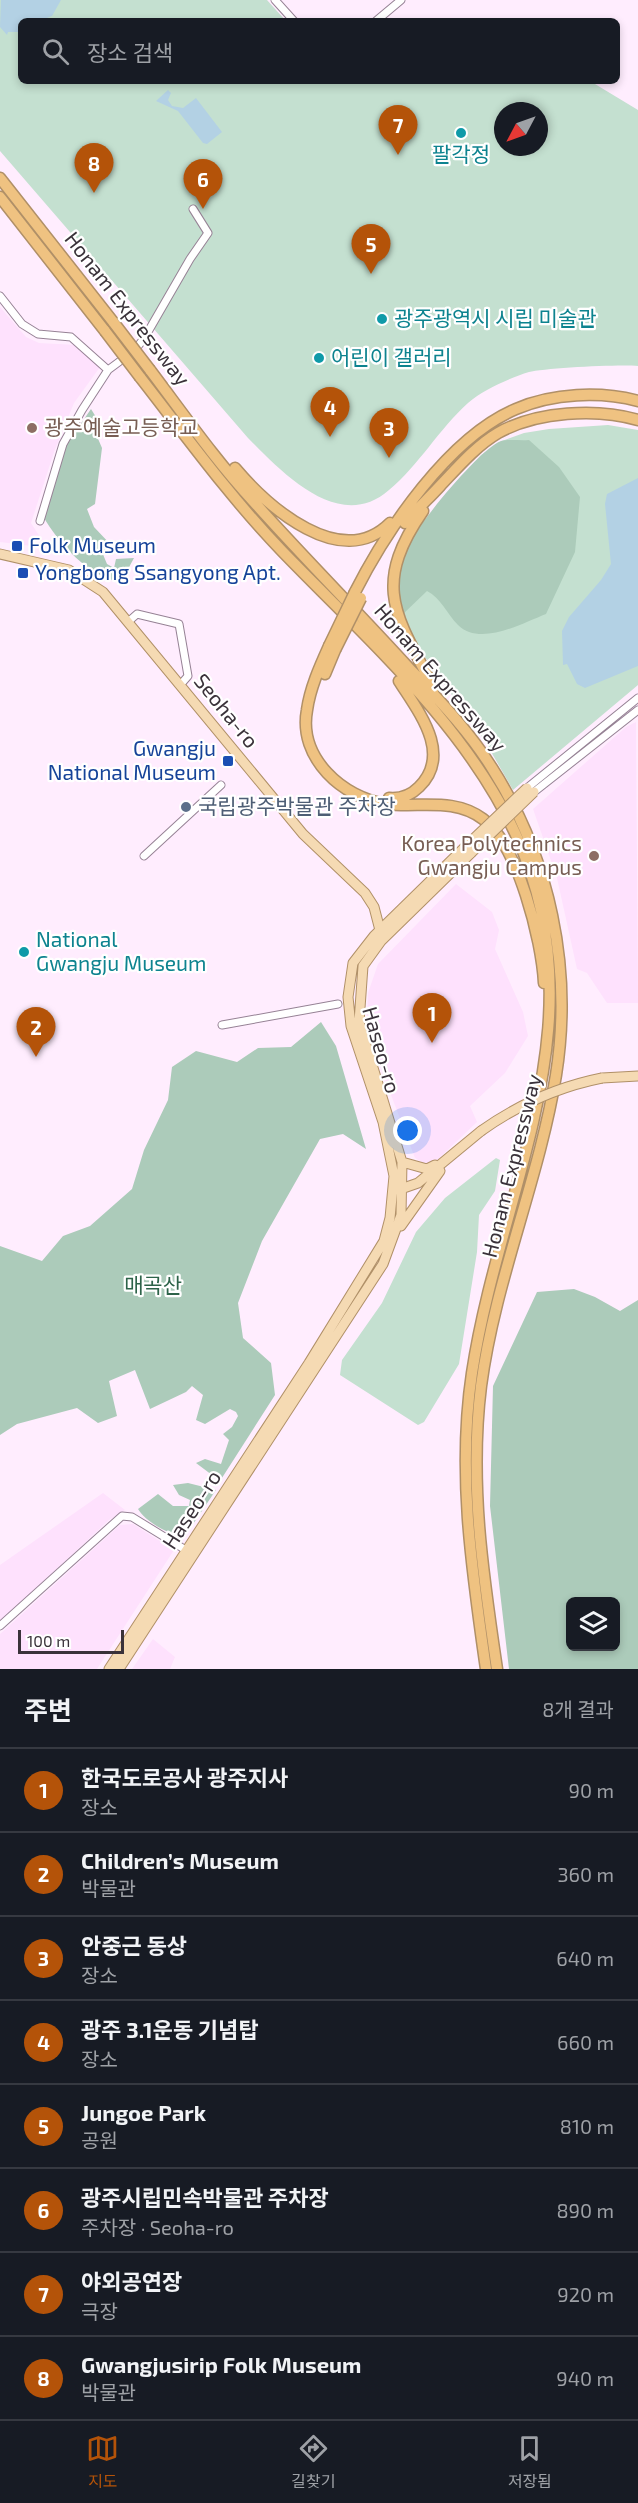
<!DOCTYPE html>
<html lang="ko">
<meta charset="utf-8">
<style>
:root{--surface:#171b24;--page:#242831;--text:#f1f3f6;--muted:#9ea1a6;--line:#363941;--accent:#b45309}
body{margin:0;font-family:"Exo 2","Noto Sans KR",sans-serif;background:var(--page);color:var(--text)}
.controls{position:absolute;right:18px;bottom:18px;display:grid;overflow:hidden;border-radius:9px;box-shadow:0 3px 9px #0003}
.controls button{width:54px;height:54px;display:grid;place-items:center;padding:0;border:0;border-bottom:2px solid var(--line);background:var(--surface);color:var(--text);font:30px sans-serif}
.compass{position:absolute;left:494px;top:102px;width:54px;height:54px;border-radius:50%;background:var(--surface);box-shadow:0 3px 9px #0003;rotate:229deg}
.scale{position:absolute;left:18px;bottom:15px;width:106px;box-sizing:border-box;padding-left:6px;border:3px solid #3a323a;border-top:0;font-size:16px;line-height:21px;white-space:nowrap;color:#3a323a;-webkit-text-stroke:4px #fff;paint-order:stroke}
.you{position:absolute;left:408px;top:1131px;width:21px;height:21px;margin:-15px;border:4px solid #fff;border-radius:50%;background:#1a73e8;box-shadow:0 0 0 9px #1a73e833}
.badge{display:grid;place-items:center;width:39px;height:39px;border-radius:50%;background:var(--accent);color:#fff;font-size:20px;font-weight:700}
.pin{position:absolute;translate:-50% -50px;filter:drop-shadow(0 2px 3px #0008)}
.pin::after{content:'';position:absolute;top:32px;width:21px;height:18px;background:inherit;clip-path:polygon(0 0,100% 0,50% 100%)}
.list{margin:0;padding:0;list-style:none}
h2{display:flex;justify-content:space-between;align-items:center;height:78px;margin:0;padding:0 24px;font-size:26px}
h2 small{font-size:20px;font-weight:400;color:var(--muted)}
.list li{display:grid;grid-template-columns:39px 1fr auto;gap:18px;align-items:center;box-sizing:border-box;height:84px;padding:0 24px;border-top:2px solid var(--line)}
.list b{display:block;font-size:22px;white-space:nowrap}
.list p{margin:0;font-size:20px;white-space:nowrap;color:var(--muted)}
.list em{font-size:20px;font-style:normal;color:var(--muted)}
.icon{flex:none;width:33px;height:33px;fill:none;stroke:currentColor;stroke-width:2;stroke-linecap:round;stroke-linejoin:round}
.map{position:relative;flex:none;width:638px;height:1669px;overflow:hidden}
.search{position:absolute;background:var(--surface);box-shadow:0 3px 9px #0003;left:18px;right:18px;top:18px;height:66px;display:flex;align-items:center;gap:15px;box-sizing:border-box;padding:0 21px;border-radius:9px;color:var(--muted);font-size:22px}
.sheet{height:750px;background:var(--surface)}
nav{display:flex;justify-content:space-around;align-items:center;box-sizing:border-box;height:84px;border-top:2px solid var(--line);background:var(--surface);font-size:16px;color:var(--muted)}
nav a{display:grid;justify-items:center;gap:3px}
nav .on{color:var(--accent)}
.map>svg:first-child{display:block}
.built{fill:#fee1fd}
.green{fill:#c4e0d0;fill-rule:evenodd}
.forest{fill:#accbba;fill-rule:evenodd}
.water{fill:#b3d1e4}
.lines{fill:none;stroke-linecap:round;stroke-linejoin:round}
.minor-casing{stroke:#968295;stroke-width:9}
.major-casing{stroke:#b09068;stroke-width:11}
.highway-casing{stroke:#b09068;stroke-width:13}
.minor{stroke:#fff;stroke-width:7}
.major{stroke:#f5dab3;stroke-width:9}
.highway{stroke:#efc281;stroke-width:10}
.major-bridge-casing{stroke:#b09068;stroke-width:11;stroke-linecap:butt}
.highway-bridge-casing{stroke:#b09068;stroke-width:13;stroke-linecap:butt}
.major-bridge{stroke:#f5dab3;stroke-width:9}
.highway-bridge{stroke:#efc281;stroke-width:10}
.culture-dot{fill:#0f9aa8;stroke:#fff;stroke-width:2}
.education-dot{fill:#8d6e63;stroke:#fff;stroke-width:2}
.transit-dot{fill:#1a4fb4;stroke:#fff;stroke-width:2}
.service-dot{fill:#5c6f8a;stroke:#fff;stroke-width:2}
.labels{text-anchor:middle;stroke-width:4.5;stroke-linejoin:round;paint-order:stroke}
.culture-label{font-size:21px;fill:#0d838f;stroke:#fff;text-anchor:start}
.street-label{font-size:21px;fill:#3a323a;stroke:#fff}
.education-label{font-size:21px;fill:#785e54;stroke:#fff;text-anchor:start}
.transit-label{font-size:21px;fill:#164399;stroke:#fff;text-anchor:start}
.service-label{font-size:21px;fill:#4e5e75;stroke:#fff;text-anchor:start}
.park-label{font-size:21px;fill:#2d6349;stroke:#fff}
</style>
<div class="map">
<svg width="638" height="1669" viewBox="0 0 638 1669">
<rect width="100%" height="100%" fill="#ffedfe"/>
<!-- built -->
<path class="built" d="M0 307 26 337 39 343 76 345 100 367 74 403 54 452 31 523 47 548 0 542Z
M636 722 638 1003H607L587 973 577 969 557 878 533 809 626 727Z
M456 884 492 912 499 930 495 949 523 1012 528 1036 505 1073 470 1106 477 1122 436 1161 427 1165 415 1158 380 1066 367 1017 368 993 378 964Z
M103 1493 125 1510 109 1520 0 1622V1565Z
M133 1524 174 1550 97 1669H0V1634L120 1525Z
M153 1639 175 1657 170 1669H132Z"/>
<!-- green -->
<path class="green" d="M0 0H267L286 21H21V81H590L638 110V366C622 364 544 368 529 372 510 378 484 389 468 403 439 429 419 465 389 490 339 534 282 472 248 438L0 151ZM503 111H539V147H503Z
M608 425 638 430V685L513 790 486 743 420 650 402 615 417 529 481 455 502 441 524 433 549 429Z
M496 1158 500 1160 495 1191 479 1215 477 1252 459 1364 424 1422 418 1425 340 1375 342 1360 382 1303 416 1232 445 1198Z"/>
<!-- forest -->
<path class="forest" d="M91 409 101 425 96 434 102 448 95 504 87 509 94 527 112 546 102 552 107 564 114 568 116 559 134 558 121 582C90 578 58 543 43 516L66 445Z
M529 440 559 467 580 497 575 552 546 614C523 623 480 647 458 625 447 614 441 598 427 591L402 615C400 596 396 575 402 556 411 532 478 450 501 441 509 439 521 441 529 440Z
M321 1022 336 1046 366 1149 343 1134 320 1139 262 1241 238 1303 243 1338 271 1363 275 1395 220 1481 196 1463 205 1459 221 1464 229 1440 223 1434 232 1427 238 1416 236 1412 230 1409 205 1424 196 1420 203 1395 192 1386 186 1392 150 1409 135 1370 109 1381 117 1416 98 1423 77 1408 17 1424 0 1435V1246L42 1261 63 1236 90 1226 132 1189 144 1150 168 1100 172 1067 196 1051 237 1062 258 1048 291 1047Z
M574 1289 595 1297 620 1311 638 1300V1669H509L490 1506 493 1386 537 1292ZM570 1602H616V1646H570Z
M188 1483 216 1490 185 1536C170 1536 146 1522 138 1509L158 1494 173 1506H189L190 1500 179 1495 173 1485Z"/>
<!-- water -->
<path class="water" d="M1 0H61L52 16 39 21H21L19 32H8L7 35 0 27Z
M168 90 171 93 168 100 172 106 183 108 196 98 222 132 207 144 203 143 178 111 156 101Z
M638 478V666L585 688 577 684 567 664 563 665 562 631 569 617 601 580 611 564 605 504 607 494Z"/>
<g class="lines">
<defs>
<path id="minor" d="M275 0 294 21
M376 21 401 0
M0 296 22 324 38 334 71 337 108 370
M40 521 63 444 82 410 108 370 135 350 145 337 190 259 208 233 193 209
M128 622 137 614 179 624 188 676 181 684
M527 788 638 698
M534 792 638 710
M144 856 221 785
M222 1025 338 1004
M0 1626 122 1516 132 1517 189 1552"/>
<path id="major" d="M0 554 69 570 103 592 303 834 365 893 374 907 381 934
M602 1078 638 1076
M402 1162 427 1169 435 1165
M398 1190 418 1183 481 1131
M401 1226 440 1171
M109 1669 309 1363 384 1241 390 1218 394 1176 383 1122 351 1026 348 997 353 963 374 936 466 846
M119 1669 383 1264 401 1215 402 1162 359 1022 363 966 381 941 471 853"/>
<path id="highway" d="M0 178 114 323
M0 197 105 331
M150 370C184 415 216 461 254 502 304 558 357 611 408 667 438 699 469 731 492 768 550 859 573 968 556 1075 539 1180 495 1280 481 1386 469 1482 483 1575 497 1669
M140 377C186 436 230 497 282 551 365 637 466 725 516 835 602 1024 500 1187 472 1373 457 1472 472 1571 486 1669
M235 468C268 507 341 572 390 523
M423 511C371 586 396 616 434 688
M405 523C416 510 429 498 440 486 458 467 476 446 498 433 537 411 597 408 638 420
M355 592C387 529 449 437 516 409 553 393 600 391 638 401
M329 646C320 666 310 688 307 710 298 758 343 798 386 804 419 808 454 797 483 819 518 845 542 941 544 983
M325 674 335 650
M389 798C400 799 411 795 419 787 453 754 418 711 399 681"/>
</defs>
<!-- minor casing -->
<use href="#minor" class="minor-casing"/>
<!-- major casing -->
<use href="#major" class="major-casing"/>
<!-- highway casing -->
<use href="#highway" class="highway-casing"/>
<!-- minor -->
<use href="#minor" class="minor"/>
<!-- major -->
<use href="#major" class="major"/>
<!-- highway -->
<use href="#highway" class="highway"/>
<defs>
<path id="major-bridge" d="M466 846 527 788
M471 853 534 792
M481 1131C519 1104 557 1087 602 1078"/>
<path id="highway-bridge" d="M114 323 150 370
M105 331 140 377
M329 646 355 592
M335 650 361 598"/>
</defs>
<!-- major-bridge casing -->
<use href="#major-bridge" class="major-bridge-casing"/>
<!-- highway-bridge casing -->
<use href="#highway-bridge" class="highway-bridge-casing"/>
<!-- major-bridge -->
<use href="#major-bridge" class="major-bridge"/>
<!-- highway-bridge -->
<use href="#highway-bridge" class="highway-bridge"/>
</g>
<!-- markers -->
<g class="culture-dot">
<circle cx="461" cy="133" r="6"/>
<circle cx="382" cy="319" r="6"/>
<circle cx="319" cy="358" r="6"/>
<circle cx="24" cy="952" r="6"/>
</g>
<g class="education-dot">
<circle cx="32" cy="428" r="6"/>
<circle cx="594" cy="856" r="6"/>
</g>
<g class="transit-dot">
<rect x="11" y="540" width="12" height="12" rx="3"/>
<rect x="17" y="567" width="12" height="12" rx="3"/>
<rect x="222" y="755" width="12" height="12" rx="3"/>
</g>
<circle class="service-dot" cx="186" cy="807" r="6"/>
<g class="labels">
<!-- culture labels -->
<g class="culture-label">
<text x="461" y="162" text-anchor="middle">팔각정</text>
<text x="394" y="326">광주광역시 시립 미술관</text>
<text x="331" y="365">어린이 갤러리</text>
<text x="36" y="947">National<tspan x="36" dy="24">Gwangju Museum</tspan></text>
</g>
<!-- street labels -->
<g class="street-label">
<text transform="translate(127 309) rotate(52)" y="7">Honam Expressway</text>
<text transform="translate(440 678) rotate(49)" y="7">Honam Expressway</text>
<text transform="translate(226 711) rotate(51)" y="7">Seoha-ro</text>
<text transform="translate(381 1050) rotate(74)" y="7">Haseo-ro</text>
<text transform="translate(512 1166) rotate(-76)" y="7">Honam Expressway</text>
<text transform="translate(192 1510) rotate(-57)" y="7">Haseo-ro</text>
</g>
<!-- education labels -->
<g class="education-label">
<text x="44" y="435">광주예술고등학교</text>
<text x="582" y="851" text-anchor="end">Korea Polytechnics<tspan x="582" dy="24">Gwangju Campus</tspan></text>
</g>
<!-- transit labels -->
<g class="transit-label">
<text x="29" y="553">Folk Museum</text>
<text x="35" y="580">Yongbong Ssangyong Apt.</text>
<text x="216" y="756" text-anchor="end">Gwangju<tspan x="216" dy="24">National Museum</tspan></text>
</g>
<!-- service labels -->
<g class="service-label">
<text x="198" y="814">국립광주박물관 주차장</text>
</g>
<!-- park labels -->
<g class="park-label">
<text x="153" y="1293">매곡산</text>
</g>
</g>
</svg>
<div class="controls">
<button><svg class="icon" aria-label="layers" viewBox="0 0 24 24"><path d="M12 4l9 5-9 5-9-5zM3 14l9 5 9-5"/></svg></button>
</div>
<svg class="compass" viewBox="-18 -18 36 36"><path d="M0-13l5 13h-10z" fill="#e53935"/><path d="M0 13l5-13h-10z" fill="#9ea1a6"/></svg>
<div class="scale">100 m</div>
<div class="you"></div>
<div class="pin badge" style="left:432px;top:1043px">1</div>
<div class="pin badge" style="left:36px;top:1057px">2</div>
<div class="pin badge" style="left:389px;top:458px">3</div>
<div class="pin badge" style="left:330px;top:437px">4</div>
<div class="pin badge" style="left:371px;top:274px">5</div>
<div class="pin badge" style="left:203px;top:209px">6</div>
<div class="pin badge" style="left:398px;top:155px">7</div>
<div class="pin badge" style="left:94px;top:193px">8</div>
<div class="search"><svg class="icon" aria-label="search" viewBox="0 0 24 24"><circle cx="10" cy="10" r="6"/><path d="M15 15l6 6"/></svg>장소 검색</div>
</div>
<section class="sheet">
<h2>주변<small>8개 결과</small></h2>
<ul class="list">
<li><span class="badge">1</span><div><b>한국도로공사 광주지사</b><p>장소</p></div><em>90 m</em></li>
<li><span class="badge">2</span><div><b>Children’s Museum</b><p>박물관</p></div><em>360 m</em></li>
<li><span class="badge">3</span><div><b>안중근 동상</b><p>장소</p></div><em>640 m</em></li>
<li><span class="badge">4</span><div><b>광주 3.1운동 기념탑</b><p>장소</p></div><em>660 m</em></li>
<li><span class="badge">5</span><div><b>Jungoe Park</b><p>공원</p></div><em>810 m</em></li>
<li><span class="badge">6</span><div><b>광주시립민속박물관 주차장</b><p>주차장 · Seoha-ro</p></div><em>890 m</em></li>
<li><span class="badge">7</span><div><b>야외공연장</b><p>극장</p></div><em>920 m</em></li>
<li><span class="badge">8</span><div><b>Gwangjusirip Folk Museum</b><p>박물관</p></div><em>940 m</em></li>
</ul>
</section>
<nav>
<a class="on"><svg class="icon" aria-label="map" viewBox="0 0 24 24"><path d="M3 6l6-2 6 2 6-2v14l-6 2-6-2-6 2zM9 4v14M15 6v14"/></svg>지도</a>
<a><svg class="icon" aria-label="directions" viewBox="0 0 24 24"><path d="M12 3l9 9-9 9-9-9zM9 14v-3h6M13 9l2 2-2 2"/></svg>길찾기</a>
<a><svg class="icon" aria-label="saved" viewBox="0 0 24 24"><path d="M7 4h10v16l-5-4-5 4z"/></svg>저장됨</a>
</nav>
